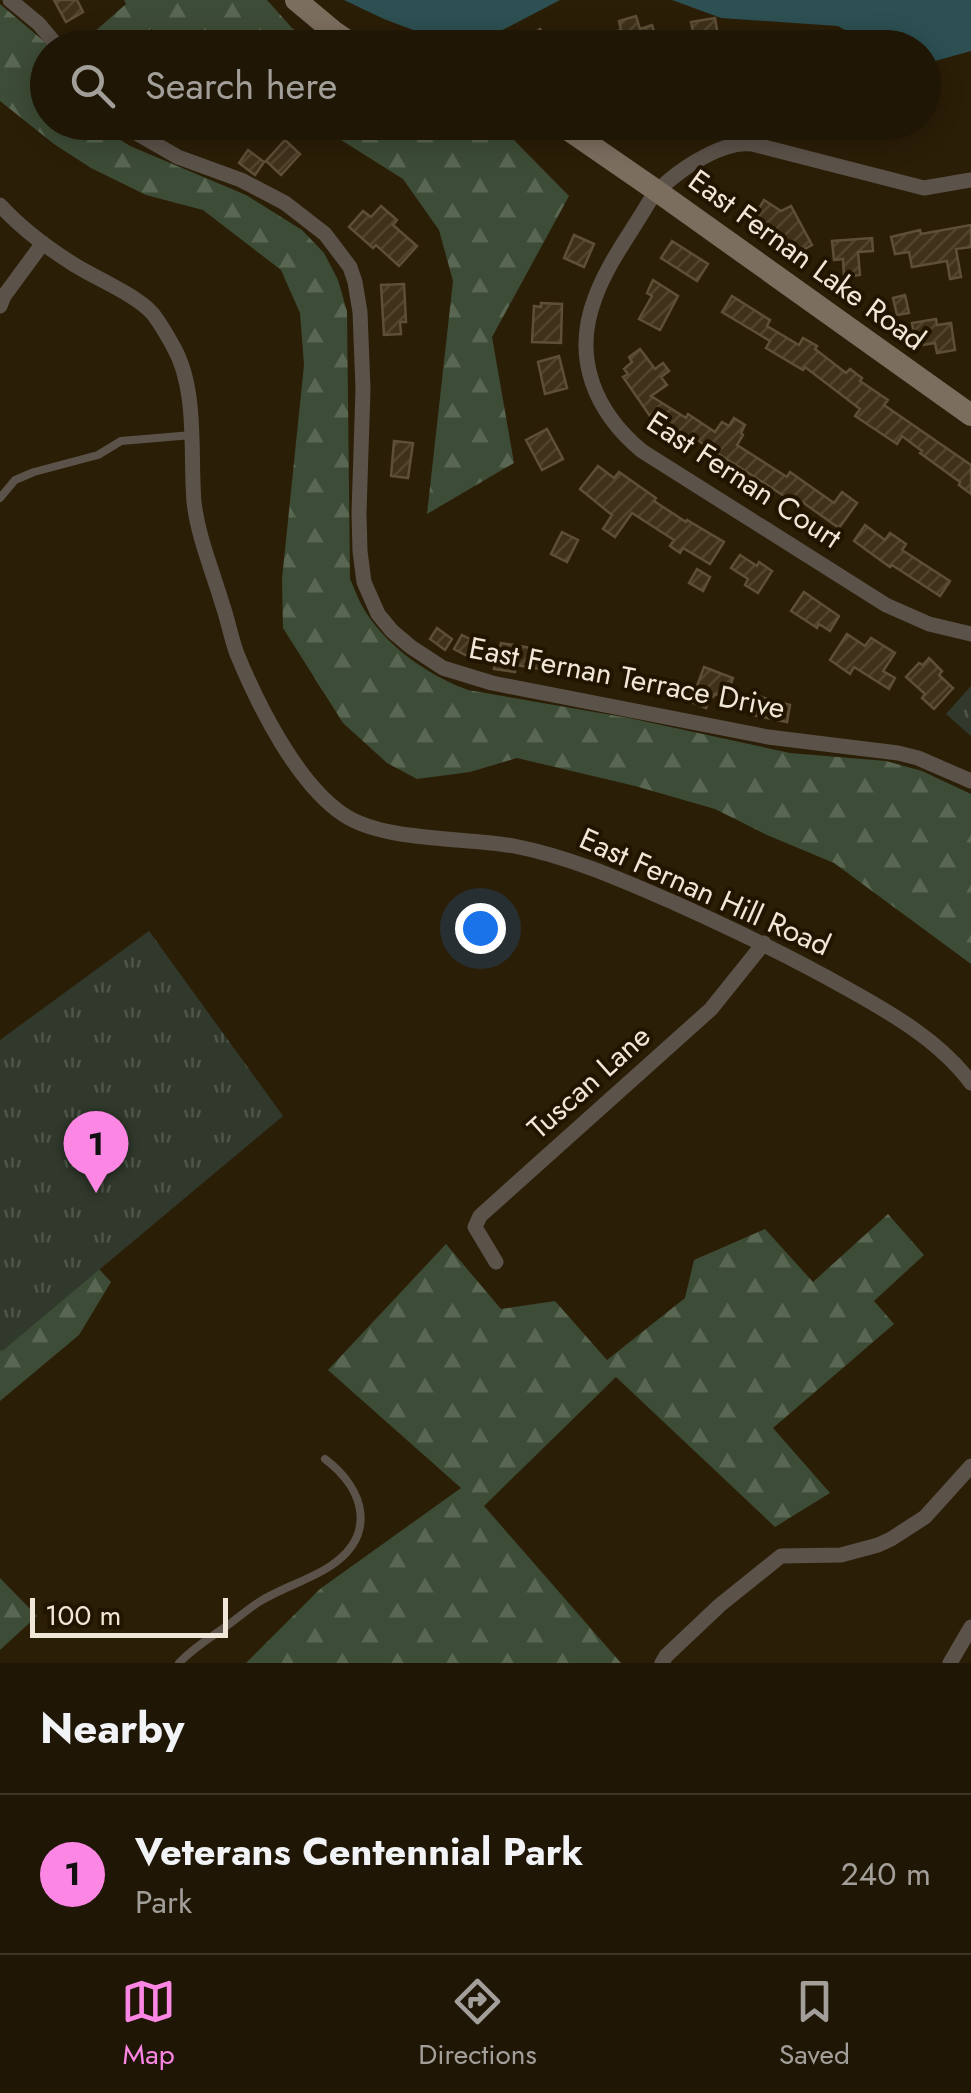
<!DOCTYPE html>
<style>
:root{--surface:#201605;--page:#281f0f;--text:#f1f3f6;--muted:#a29f9a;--line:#3d3527;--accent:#fc86e4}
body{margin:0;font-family:Jost,sans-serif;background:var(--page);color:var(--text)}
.scale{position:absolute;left:30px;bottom:25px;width:198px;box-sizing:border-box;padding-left:10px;border:5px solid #f0e7d9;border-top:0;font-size:28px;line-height:35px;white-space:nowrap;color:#f0e7d9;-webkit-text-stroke:8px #221500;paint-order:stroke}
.you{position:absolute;left:480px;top:928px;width:35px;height:35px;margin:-25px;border:8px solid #fff;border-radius:50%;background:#1a73e8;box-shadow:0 0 0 15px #1a73e833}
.badge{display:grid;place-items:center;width:65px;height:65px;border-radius:50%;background:var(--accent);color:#111;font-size:32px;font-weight:700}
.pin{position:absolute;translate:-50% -82px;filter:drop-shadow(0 2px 5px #0008)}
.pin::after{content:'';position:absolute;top:52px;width:35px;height:30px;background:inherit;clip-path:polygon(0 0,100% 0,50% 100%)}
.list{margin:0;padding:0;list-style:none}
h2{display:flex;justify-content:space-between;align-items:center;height:130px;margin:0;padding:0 40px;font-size:42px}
h2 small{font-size:32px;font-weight:400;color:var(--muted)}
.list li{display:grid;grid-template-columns:65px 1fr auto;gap:30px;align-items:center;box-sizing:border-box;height:160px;padding:0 40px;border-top:2px solid var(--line)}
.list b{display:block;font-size:38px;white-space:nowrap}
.list p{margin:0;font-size:32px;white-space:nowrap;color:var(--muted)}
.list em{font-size:32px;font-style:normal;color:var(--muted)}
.icon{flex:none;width:55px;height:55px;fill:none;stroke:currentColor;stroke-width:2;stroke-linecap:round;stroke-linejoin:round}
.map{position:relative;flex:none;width:971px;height:1663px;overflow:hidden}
.search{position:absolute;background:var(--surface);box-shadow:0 5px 25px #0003;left:30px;right:30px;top:30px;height:110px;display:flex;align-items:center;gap:25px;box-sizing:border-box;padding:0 35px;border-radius:55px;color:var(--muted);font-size:38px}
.sheet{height:290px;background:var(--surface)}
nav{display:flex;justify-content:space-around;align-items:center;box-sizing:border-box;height:140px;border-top:2px solid var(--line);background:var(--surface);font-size:28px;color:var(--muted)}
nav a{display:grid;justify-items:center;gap:5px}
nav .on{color:var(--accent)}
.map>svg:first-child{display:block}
.forest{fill:url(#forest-firs)}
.park{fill:url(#park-tufts)}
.water{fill:#2d5053}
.building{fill:url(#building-hatch);stroke:#5e4f37;stroke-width:2.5}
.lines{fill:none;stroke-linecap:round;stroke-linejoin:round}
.lane{stroke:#5b5249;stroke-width:8}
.street{stroke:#5b5249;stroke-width:15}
.secondary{stroke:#7c6e5f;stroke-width:22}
.labels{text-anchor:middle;stroke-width:8;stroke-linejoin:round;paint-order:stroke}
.street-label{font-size:30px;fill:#f0e7d9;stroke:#221500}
</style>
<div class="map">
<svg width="971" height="1663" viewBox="0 0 971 1663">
<defs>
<pattern id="forest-firs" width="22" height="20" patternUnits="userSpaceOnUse" patternTransform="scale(2.5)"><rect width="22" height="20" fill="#3d4c36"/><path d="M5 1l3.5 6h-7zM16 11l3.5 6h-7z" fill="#596652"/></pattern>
<pattern id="park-tufts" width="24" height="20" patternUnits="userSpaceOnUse" patternTransform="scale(2.5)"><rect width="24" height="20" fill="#30392c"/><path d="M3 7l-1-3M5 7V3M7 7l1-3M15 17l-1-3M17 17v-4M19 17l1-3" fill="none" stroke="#4e564a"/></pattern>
<pattern id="building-hatch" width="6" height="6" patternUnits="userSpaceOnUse" patternTransform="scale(2.5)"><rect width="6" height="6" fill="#3f311a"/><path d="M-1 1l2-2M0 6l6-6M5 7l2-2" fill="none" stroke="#524530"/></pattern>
</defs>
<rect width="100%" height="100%" fill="#2b1e07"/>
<!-- forest -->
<path class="forest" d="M124 0H267L292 28 322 47H172L151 29 130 47H77L126 4Z
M0 4 45 42 48 47V122L94 123 130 146 246 195 302 230 324 253 338 280 347 311 350 579C355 590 360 604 367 614 390 649 430 676 468 690L629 718 790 753 886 761 922 771 971 794V964L834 863 767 835 715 809 635 786 517 758 470 772 417 779 387 763 343 723 283 628 282 579 304 365 300 313 281 270 203 210 146 195 91 168 54 144 0 101Z
M314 123H472L512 138 569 196 492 337 514 463 427 514 453 281 439 230 403 179Z
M888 1214 924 1255 874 1301 894 1324 773 1428 830 1493 775 1527 616 1377 484 1506 621 1663H246L320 1589 461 1488 328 1370 446 1244 501 1309 555 1301 607 1360 685 1298 694 1260 765 1229 813 1282Z
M99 1269 111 1282 79 1335 0 1401V1346L3 1350Z
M0 1578 37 1616 0 1650Z"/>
<!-- park -->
<path class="park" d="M971 686V736L946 714Z
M149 931 283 1116 2 1351 0 1350V1040Z"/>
<!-- water -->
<path class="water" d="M344 0H560L470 47 461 48 384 19Z
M672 0H971V51L924 64V48L875 47 838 26 721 18Z"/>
<!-- building -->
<path class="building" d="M54 0H77L83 12 66 22Z
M636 16 640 29 652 25 656 37 693 31 691 22 715 18 720 48H572L571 37 600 32 601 36 621 30 619 21Z
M540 29 553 48H513Z
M285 140 300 154 281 175 266 161Z
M248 150 264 162 255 175 239 163Z
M764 200 781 211 791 206 812 245 793 255 784 237 753 218Z
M381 206 397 220 393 225 417 246 399 266 376 245 373 248 349 227 363 211 371 217Z
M971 225V247L956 249 961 277 950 279 947 261 912 267 909 252 895 254 891 237 920 230 921 234Z
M574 235 594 244 584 267 564 258Z
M872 238 873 251 858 252 860 275 844 277 843 259 834 260 832 241Z
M672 241 708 264 697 281 661 258Z
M653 280 678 296 660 330 639 319 652 296 647 293Z
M404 284 406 322H400L401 334 384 335 381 285Z
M905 295 909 313 897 315 893 298Z
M732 296 770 320 767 326 799 345 803 338 817 346 815 349 846 373 850 369 862 378 860 381 888 400 884 405 971 465V494L959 485 960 482 920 453 922 451 902 436 897 444 855 416 860 409 805 367 803 370 766 348 770 341 722 312Z
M541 303 562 304 561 343 532 342 534 306 541 307Z
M936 319 937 325 951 323 955 350 937 353 935 343 916 346 912 323Z
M640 349 655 369 663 363 669 371 661 377 667 385 651 396 686 418 688 414 715 432 722 422 729 426 734 418 745 425 741 433 743 435 737 445 787 477 790 472 834 503 842 492 857 503 839 528 795 497 792 501 697 440 687 436 686 438 650 416 623 377 628 374 624 369 632 362 629 357Z
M559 356 567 388 545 394 538 362Z
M547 429 563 459 542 470 526 440Z
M394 441 413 443 408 478 391 476Z
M598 466 614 478 619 472 656 498 654 501 686 522 687 520 724 542 710 564 683 548 680 553 670 546 674 540 632 513 615 537 603 529 612 515 580 489Z
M865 525 885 540 890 533 906 544 902 550 950 581 940 596 892 565 890 567 854 541Z
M562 532 578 540 567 562 551 554Z
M740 555 757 566 759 562 772 571 758 593 745 585 748 579 731 568Z
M697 569 710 577 703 591 689 583Z
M804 592 839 616 830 631 819 624 817 628 791 611Z
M437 628 452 639 445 650 430 639Z
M847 634 865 646 871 638 895 653 883 671 895 678 889 689 854 667 850 674 830 660Z
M462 635 480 644 473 659 454 649Z
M501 643 544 650 541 669 516 665 515 672 494 669Z
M929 658 942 671 939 675 953 688 934 709 922 698 925 694 906 677 919 663 923 665Z
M704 667 733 678 726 698 715 694 713 697 710 696 706 708 691 702Z
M757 696 790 705 787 722 753 715Z"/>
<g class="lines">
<!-- lane -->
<path class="lane" d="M0 498 15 480 34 472 98 455 121 441 192 435
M179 1663C194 1647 210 1638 228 1625 238 1618 248 1609 259 1602 281 1588 307 1581 329 1567 377 1536 366 1490 325 1459"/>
<!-- street -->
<path class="street" d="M10 0 39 24 59 48
M117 122 178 157 241 180 285 203 325 234 350 267 355 282 360 312 363 389 359 513 360 551 364 582 378 614 392 631 411 647 443 668 492 683 768 737 898 753 918 758 971 781
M971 180 924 188 752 144C720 140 667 176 649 202 631 233 607 264 595 298 572 358 595 412 642 451L886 605 929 624 971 634
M0 205C20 227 45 246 70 262 92 277 136 294 153 314 160 323 167 335 173 346 198 389 190 453 194 502 198 537 212 569 222 603 228 620 231 638 237 654 258 705 297 784 344 815 385 842 466 837 514 846 571 857 624 881 677 904 735 930 791 957 846 988 891 1013 940 1041 971 1083
M0 306 4 296 43 243
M496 1262 475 1227 480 1216 711 1009 764 943
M662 1663 666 1656 720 1605 781 1556 841 1555 878 1545 891 1539 925 1517 971 1466
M950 1663 971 1627"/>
<!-- secondary -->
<path class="secondary" d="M296 0 333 31 358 48
M557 122 657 191 971 415"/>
</g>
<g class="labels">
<!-- street labels -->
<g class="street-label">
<text transform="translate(807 260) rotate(36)" y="10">East Fernan Lake Road</text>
<text transform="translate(744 480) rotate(33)" y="10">East Fernan Court</text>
<text transform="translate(627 678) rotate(11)" y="10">East Fernan Terrace Drive</text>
<text transform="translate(705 892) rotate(24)" y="10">East Fernan Hill Road</text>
<text transform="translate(589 1082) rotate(-42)" y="10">Tuscan Lane</text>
</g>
</g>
</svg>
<div class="scale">100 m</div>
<div class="you"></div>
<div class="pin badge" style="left:96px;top:1193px">1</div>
<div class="search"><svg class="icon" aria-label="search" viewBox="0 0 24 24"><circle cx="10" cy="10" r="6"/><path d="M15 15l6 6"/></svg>Search here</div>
</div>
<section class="sheet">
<h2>Nearby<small></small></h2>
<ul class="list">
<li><span class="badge">1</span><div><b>Veterans Centennial Park</b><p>Park</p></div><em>240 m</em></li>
</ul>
</section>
<nav>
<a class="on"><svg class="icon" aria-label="map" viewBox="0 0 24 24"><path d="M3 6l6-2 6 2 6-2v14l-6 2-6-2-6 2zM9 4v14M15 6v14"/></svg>Map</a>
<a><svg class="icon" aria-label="directions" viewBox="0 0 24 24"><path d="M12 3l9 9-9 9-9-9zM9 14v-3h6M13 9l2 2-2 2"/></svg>Directions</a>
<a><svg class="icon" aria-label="saved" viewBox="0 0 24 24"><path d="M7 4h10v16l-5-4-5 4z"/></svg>Saved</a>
</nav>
